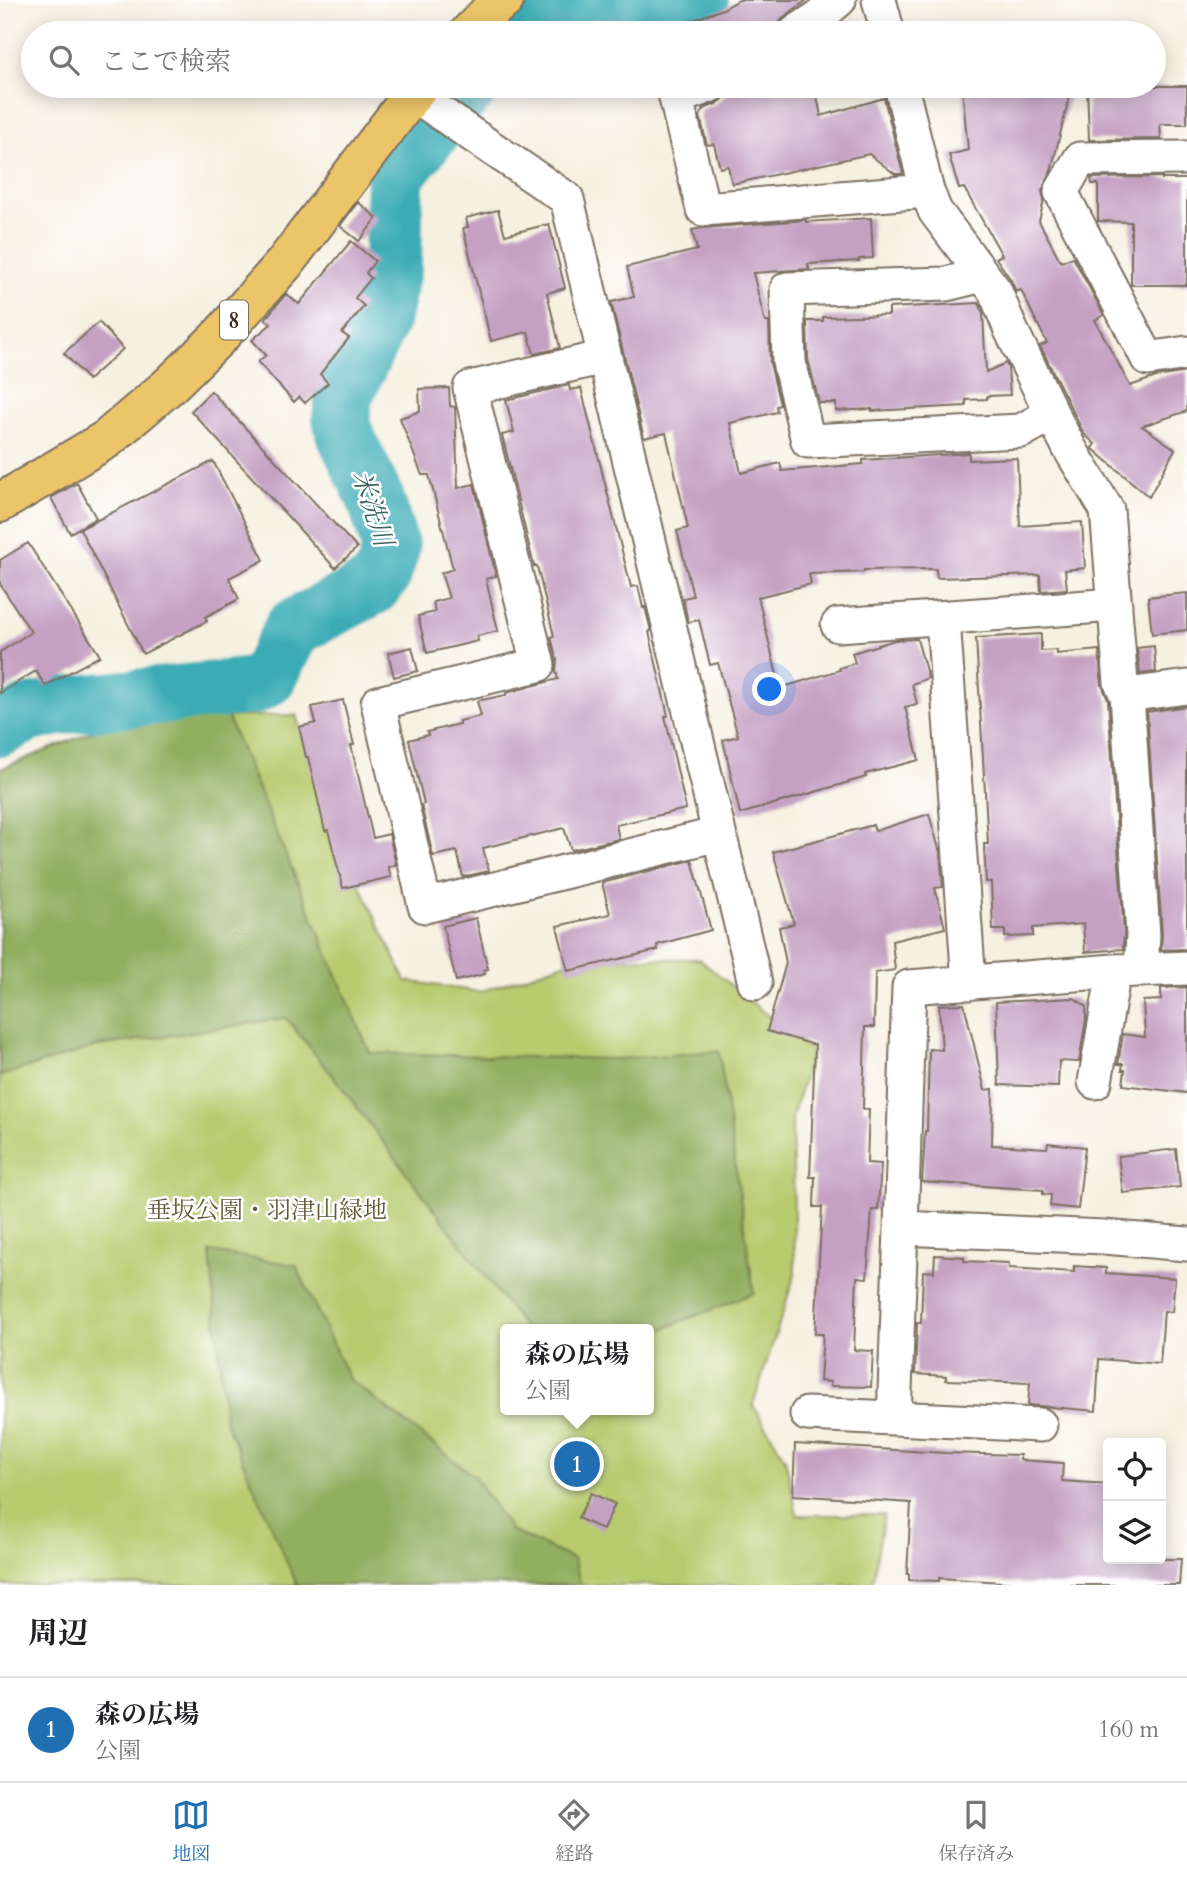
<!DOCTYPE html>
<html lang="ja">
<meta charset="utf-8">
<style>
:root{--surface:#fff;--page:#f2f2f2;--text:#202124;--muted:#757577;--line:#e0e0e0;--accent:#1f6fb2}
body{margin:0;font-family:Cardo,"Noto Serif JP",serif;background:var(--page);color:var(--text)}
.controls{position:absolute;right:21px;bottom:21px;display:grid;overflow:hidden;border-radius:7px;box-shadow:0 4px 18px #0003}
.controls button{width:63px;height:63px;display:grid;place-items:center;padding:0;border:0;border-bottom:2px solid var(--line);background:var(--surface);color:var(--text);font:35px sans-serif}
.you{position:absolute;left:770px;top:690px;width:24px;height:24px;margin:-18px;border:5px solid #fff;border-radius:50%;background:#1a73e8;box-shadow:0 0 0 10px #1a73e833}
.badge{display:grid;place-items:center;width:46px;height:46px;border-radius:50%;background:var(--accent);color:#fff;font-size:23px;font-weight:700}
.pin{position:absolute;translate:-50% -50%;border:4px solid #fff;box-shadow:0 2px 7px #0006}
.popup{position:absolute;left:500px;top:1324px;width:154px;height:91px;box-sizing:border-box;display:grid;place-content:center;border-radius:7px;background:var(--surface);filter:drop-shadow(0 2px 5px #0005);font-size:23px;white-space:nowrap;color:var(--muted)}
.popup b{font-size:26px;color:var(--text)}
.popup::after{content:'';position:absolute;left:50%;top:100%;margin-left:-14px;border:14px solid transparent;border-top-color:var(--surface)}
.list{margin:0;padding:0;list-style:none}
h2{display:flex;justify-content:space-between;align-items:center;height:91px;margin:0;padding:0 28px;font-size:30px}
h2 small{font-size:23px;font-weight:400;color:var(--muted)}
.list li{display:grid;grid-template-columns:46px 1fr auto;gap:21px;align-items:center;box-sizing:border-box;height:105px;padding:0 28px;border-top:2px solid var(--line)}
.list b{display:block;font-size:26px;white-space:nowrap}
.list p{margin:0;font-size:23px;white-space:nowrap;color:var(--muted)}
.list em{font-size:23px;font-style:normal;color:var(--muted)}
.icon{flex:none;width:38px;height:38px;fill:none;stroke:currentColor;stroke-width:2;stroke-linecap:round;stroke-linejoin:round}
.map{position:relative;flex:none;width:1187px;height:1585px;overflow:hidden}
.search{position:absolute;background:var(--surface);box-shadow:0 4px 18px #0003;left:21px;right:21px;top:21px;height:77px;display:flex;align-items:center;gap:18px;box-sizing:border-box;padding:0 24px;border-radius:38px;color:var(--muted);font-size:26px}
.sheet{height:196px;background:var(--surface)}
nav{display:flex;justify-content:space-around;align-items:center;box-sizing:border-box;height:98px;border-top:2px solid var(--line);background:var(--surface);font-size:19px;color:var(--muted)}
nav a{display:grid;justify-items:center;gap:4px}
nav .on{color:var(--accent)}
.map>svg:first-child{display:block}
.green{fill:#b8cb6e;stroke:#7a7a46;stroke-width:2;fill-rule:evenodd}
.forest{fill:#92af61;stroke:#666c40;stroke-width:2}
.lines{fill:none;stroke-linecap:round;stroke-linejoin:round}
.river{stroke:#3bacb6;stroke-width:58}
.building{fill:#c4a0c3}
.minor-casing{stroke:#7c6f62;stroke-width:37}
.primary-casing{stroke:#7c6f62;stroke-width:42}
.minor{stroke:#fff;stroke-width:33}
.primary{stroke:#edc569;stroke-width:38}
.labels{text-anchor:middle;stroke-width:5;stroke-linejoin:round;paint-order:stroke}
.shield{fill:#fff;stroke:#766a62;stroke-width:2}
.shield-label{font-size:23px;font-weight:bold;fill:#3b2a1e}
.park-label{font-size:24px;fill:#605a36;stroke:#fff}
.water-label{font-size:26px;font-style:italic;fill:#3b6462;stroke:#fff}
</style>
<div class="map">
<svg width="1187" height="1585" viewBox="0 0 1187 1585">
<rect width="100%" height="100%" fill="#fff"/>
<filter id="ink" filterUnits="userSpaceOnUse"><feTurbulence type="fractalNoise" baseFrequency=".0143" numOctaves="2"/><feDisplacementMap in="SourceGraphic" scale="14" xChannelSelector="R" yChannelSelector="G"/><feConvolveMatrix kernelMatrix="1 2 1 2 8 2 1 2 1" color-interpolation-filters="sRGB"/></filter>
<filter id="wash" filterUnits="userSpaceOnUse"><feTurbulence type="fractalNoise" baseFrequency=".00686" numOctaves="4" result="noise"/><feDisplacementMap in="SourceGraphic" scale="28" xChannelSelector="R" yChannelSelector="G"/><feGaussianBlur stdDeviation="1.57" result="paint"/><feColorMatrix in="noise" values="0 0 0 0 0 0 0 0 0 0 0 0 0 0 0 0 0 1.4 0 .05"/><feComposite in="paint" operator="in"/></filter>
<g filter="url(#wash)">
<rect width="100%" height="100%" fill="#f6f0e0"/>
<!-- green -->
<path class="green" d="M296 715 327 817 406 981 480 992 579 958 699 959 812 1052 792 1117 795 1274 753 1405 785 1458 797 1515H884L872 1585H0V823L215 717ZM505 1329H649V1410H505Z"/>
<!-- forest -->
<path class="forest" d="M213 683 370 1053 615 1059 719 1051 754 1293 649 1334V1329H525L333 1076 286 1018 98 1046 0 1076V769Z
M210 1252 296 1265 349 1379 474 1476 511 1531 573 1559 581 1585H297L225 1421Z"/>
<g class="lines">
<!-- river -->
<path class="river" d="M523 33 539 20 574 6 603 3 683 5 700 0
M0 728 26 714 67 705 253 686 267 678 293 628 372 587 383 574 391 549 376 500 344 432 341 418 344 396 382 316 393 265 395 175 470 86"/>
</g>
<g id="blocks">
<!-- building -->
<path class="building" d="M739 0H807L784 17 771 33H667L666 30 723 9Z
M761 86H815L821 116 884 98 903 174H895L869 154 732 184 728 166 720 168 714 144 707 145 700 116 703 109 716 104 723 99 725 95Z
M962 86H1072L1051 171 1042 191 1044 200 1039 221 1061 262 1073 257 1104 315 1095 320 1130 386 1156 377 1187 372V411L1142 426 1175 449 1149 497 1092 448 1095 444 1084 434 1040 346 1047 343 1021 290 1016 292 1011 280 996 258 1002 255 964 188 959 189 949 155 968 150Z
M1087 86H1187V124H1160L1161 139 1089 140Z
M1162 177V179H1187V285H1131V222L1098 221V184H1092L1091 178Z
M358 202 377 218 359 241 340 226Z
M498 210 505 235 549 224 565 288 547 293 560 348 534 354 528 332 491 341 463 228 468 227 466 218Z
M871 218 873 258 859 259V261L808 264 809 269 753 273 765 322H769L770 363 780 405 776 406 777 412 730 423 741 473 780 463 782 471 863 464V460L969 453V460L1017 458 1020 526 1082 522 1085 568 1065 570 1067 589 1041 591 1040 575 937 578 936 569 864 570V572L809 574 811 584 758 597 780 688 840 670 839 668 855 663 852 653 895 640 917 639 928 678 912 684 917 704 905 707 919 760 865 774 866 777 740 814 723 740 738 736 718 663 710 665 699 620 688 622 683 598 693 596 677 531 688 528 666 433 644 438 611 302 634 297 627 267 697 250 692 230 702 228 806 220V222Z
M351 241 375 261 366 273 371 278 355 298 364 306 342 333 349 338 320 374 328 383 305 403 299 397 294 402 258 362 266 355 252 340 271 324 265 319 286 294 299 304Z
M979 303 983 313 986 372 1006 363 1008 368 1010 395 987 396V399L966 400V406L872 411V409L836 411V403H819L808 359 807 321H823V317L889 315V308Z
M99 322 123 349 88 380 64 353Z
M569 385 570 390 581 388 631 587 638 586 643 608 645 607 651 631 649 632 668 716H665L686 809 616 825 619 839 571 850 564 828 483 848 489 871 463 877 457 851 433 856 421 805 424 804 409 740 428 735 427 732 459 724V721L481 716 477 701 506 695V693L558 679 556 671 557 660 551 637 554 636 537 566H534L502 435 514 432 506 400Z
M449 388 450 406 455 407 458 488 474 484 496 576 486 579 498 631 477 636 478 641 427 653 418 616 435 612 433 602 449 598 441 573 453 569 429 475H422L400 418 420 411 419 389Z
M211 391 357 548 335 568 191 411Z
M213 461 264 560 229 578 239 599 205 617 207 621 143 654 80 529Z
M77 483 96 518 70 533 51 498Z
M28 543 100 656 45 686 36 671 0 693V652L31 632 0 584V560Z
M1187 593V630L1152 634 1148 597Z
M1041 634V651L1057 650V654L1099 650 1102 685 1108 700 1124 935 1123 949 1085 952 1083 924 1033 928V936L1005 937V930H993L991 882H986L984 844H988L976 638Z
M1154 646 1156 672 1140 674 1137 648Z
M412 647 418 671 394 677 388 653Z
M343 700 354 745H351L373 838 389 834 396 865 388 867 391 877 343 888 328 830 325 831 308 757H306L299 727 316 723 312 707Z
M1187 706V949L1161 950 1162 934 1147 712Z
M929 814 940 852 943 887 935 888 945 928 892 941 895 970 875 973 874 1027H865L863 1109H869L867 1163 881 1164 878 1210H872L867 1278 857 1277 854 1350 873 1351 871 1387 830 1386 831 1382 820 1381 823 1334H815L822 1207H814L815 1177H810L815 1045 767 1031 786 963 779 927 794 924 773 852 873 825 875 831Z
M692 860 711 930 657 945 658 950 568 971 557 926 610 914 602 883Z
M476 918 488 969 484 970 485 974 456 981 443 926Z
M1187 987V1093L1123 1085 1125 1070H1122L1123 1064H1118L1123 1034 1145 1037 1143 1001 1161 1000V988Z
M1074 998 1086 1006V1020L1079 1062 1059 1061 1058 1087 999 1085 996 1002Z
M964 1004 985 1090 993 1089 992 1145 1047 1148 1048 1143 1085 1147 1078 1209 1050 1206 1051 1195 1043 1194V1190L922 1182 925 1131H927L929 1049 942 1050 939 1005Z
M1176 1149 1180 1187 1123 1193 1118 1156Z
M935 1255 964 1257V1261L1009 1263V1268L1074 1272V1266L1106 1268V1273L1175 1278 1172 1312 1164 1311 1160 1364 1099 1359 1096 1411 1028 1405 1030 1383 946 1380V1376L915 1374 917 1323H921L923 1271 934 1272Z
M795 1444 945 1453 1020 1455V1460L1063 1463 1062 1481 1108 1484V1559H1181L1179 1585H1049L939 1578V1581L909 1580V1574H907L911 1503 793 1495Z
M591 1493 615 1504 603 1530 578 1518Z"/>
</g>
</g>
<g filter="url(#ink)">
<use href="#blocks" fill-opacity="0" stroke="#7c6f62" stroke-width="2"/>
<g class="lines">
<defs>
<path id="minor" d="M879 0 888 33
M795 33 819 17 839 0
M709 86 676 98 703 209 927 191
M901 86 927 191 935 211 995 291 1011 330 1052 414 1070 449 1107 510 1121 683 1127 695 1143 935 1141 970
M412 93 465 130 567 199 755 983
M1187 158 1080 159 1061 192 1148 359 1187 353
M983 275 946 284 787 289 789 362 808 441 1021 431 1052 414
M605 357 470 388 538 665 378 703 425 906 719 834
M943 619 969 983
M838 625 1115 605
M1127 695 1187 687
M1187 968 1114 971 909 987 901 1228 1104 1237 1187 1244
M1095 1082 1114 971
M807 1414 1040 1425
M894 1418 901 1228"/>
<path id="primary" d="M469 33 493 8 504 0
M0 503 107 439 170 385 220 336 284 264 419 86"/>
</defs>
<!-- minor casing -->
<use href="#minor" class="minor-casing"/>
<!-- primary casing -->
<use href="#primary" class="primary-casing"/>
<!-- minor -->
<use href="#minor" class="minor"/>
<!-- primary -->
<use href="#primary" class="primary"/>
</g>
</g>
<g class="labels">
<!-- shield labels -->
<rect class="shield" x="220" y="300.5" width="28" height="39" rx="5"/>
<g class="shield-label">
<text x="234" y="328">8</text>
</g>
<!-- park labels -->
<g class="park-label">
<text x="267" y="1218">垂坂公園・羽津山緑地</text>
</g>
<!-- water labels -->
<g class="water-label">
<text transform="translate(373 508) rotate(72)" y="9">米洗川</text>
</g>
</g>
</svg>
<div class="controls">
<button><svg class="icon" aria-label="locate" viewBox="0 0 24 24"><circle cx="12" cy="12" r="6"/><path d="M12 2v4M12 18v4M2 12h4M18 12h4"/></svg></button>
<button><svg class="icon" aria-label="layers" viewBox="0 0 24 24"><path d="M12 4l9 5-9 5-9-5zM3 14l9 5 9-5"/></svg></button>
</div>
<div class="you"></div>
<div class="pin badge" style="left:577px;top:1464px">1</div>
<div class="popup"><b>森の広場</b>公園</div>
<div class="search"><svg class="icon" aria-label="search" viewBox="0 0 24 24"><circle cx="10" cy="10" r="6"/><path d="M15 15l6 6"/></svg>ここで検索</div>
</div>
<section class="sheet">
<h2>周辺<small></small></h2>
<ul class="list">
<li><span class="badge">1</span><div><b>森の広場</b><p>公園</p></div><em>160 m</em></li>
</ul>
</section>
<nav>
<a class="on"><svg class="icon" aria-label="map" viewBox="0 0 24 24"><path d="M3 6l6-2 6 2 6-2v14l-6 2-6-2-6 2zM9 4v14M15 6v14"/></svg>地図</a>
<a><svg class="icon" aria-label="directions" viewBox="0 0 24 24"><path d="M12 3l9 9-9 9-9-9zM9 14v-3h6M13 9l2 2-2 2"/></svg>経路</a>
<a><svg class="icon" aria-label="saved" viewBox="0 0 24 24"><path d="M7 4h10v16l-5-4-5 4z"/></svg>保存済み</a>
</nav>
